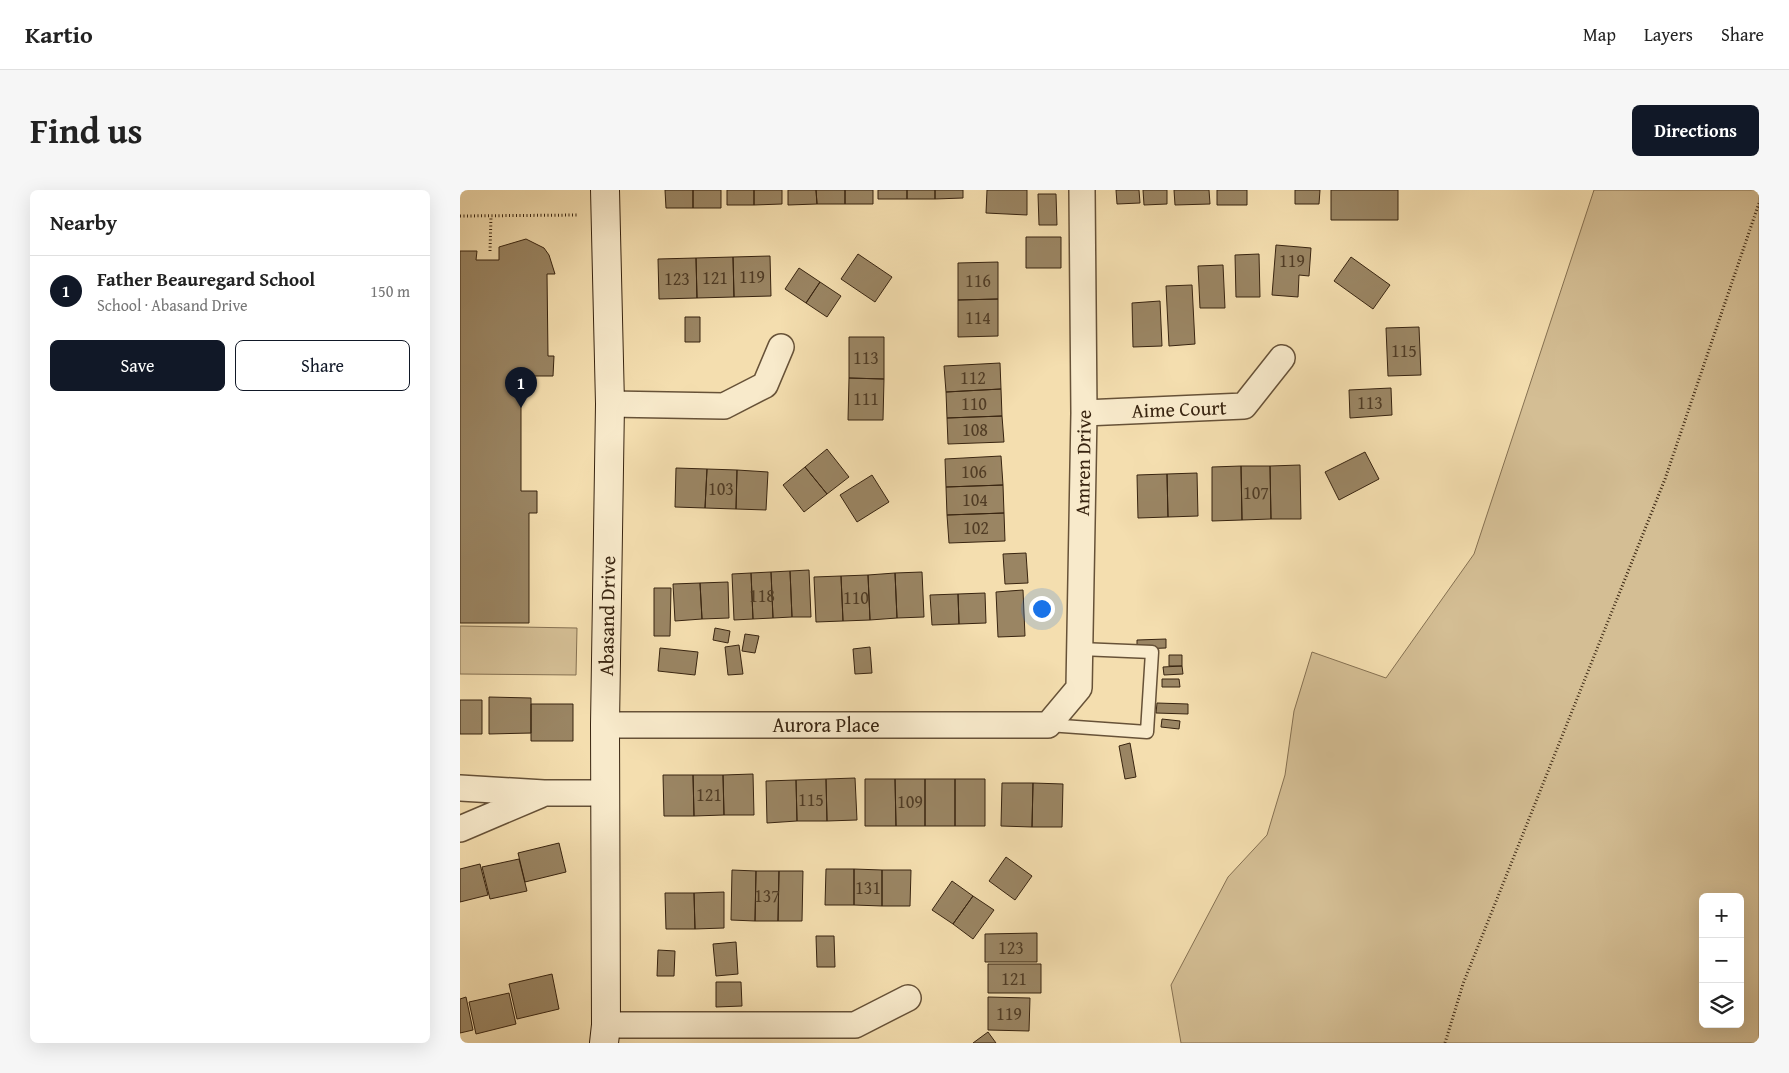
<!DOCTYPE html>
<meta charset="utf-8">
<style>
:root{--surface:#fff;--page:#f6f6f6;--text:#222;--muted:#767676;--line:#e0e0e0;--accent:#111827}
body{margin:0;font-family:"Gentium Book Plus",serif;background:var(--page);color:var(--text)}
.controls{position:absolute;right:15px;bottom:15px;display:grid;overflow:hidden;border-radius:8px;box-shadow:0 5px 20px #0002}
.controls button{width:45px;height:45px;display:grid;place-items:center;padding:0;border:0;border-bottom:1px solid var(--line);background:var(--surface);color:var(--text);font:25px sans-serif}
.you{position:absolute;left:581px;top:418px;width:18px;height:18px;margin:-12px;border:4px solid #fff;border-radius:50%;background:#1a73e8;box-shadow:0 0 0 8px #1a73e833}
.badge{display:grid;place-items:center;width:32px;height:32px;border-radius:50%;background:var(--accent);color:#fff;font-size:16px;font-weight:700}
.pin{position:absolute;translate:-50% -41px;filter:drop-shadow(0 1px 2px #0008)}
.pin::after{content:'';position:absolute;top:26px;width:18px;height:15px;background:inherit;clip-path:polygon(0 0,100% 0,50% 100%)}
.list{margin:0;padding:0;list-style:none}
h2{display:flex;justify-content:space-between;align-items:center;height:65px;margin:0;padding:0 20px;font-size:21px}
h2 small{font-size:16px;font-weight:400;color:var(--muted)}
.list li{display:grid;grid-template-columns:32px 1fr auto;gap:15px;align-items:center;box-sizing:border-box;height:70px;padding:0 20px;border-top:1px solid var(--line)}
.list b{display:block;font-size:19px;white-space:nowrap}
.list p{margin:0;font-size:16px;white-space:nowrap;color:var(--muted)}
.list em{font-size:16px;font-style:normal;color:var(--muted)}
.actions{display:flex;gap:10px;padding:15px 20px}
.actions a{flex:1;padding:11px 0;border:1px solid var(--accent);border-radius:8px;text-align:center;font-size:18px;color:var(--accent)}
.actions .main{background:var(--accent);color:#fff}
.icon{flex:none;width:28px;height:28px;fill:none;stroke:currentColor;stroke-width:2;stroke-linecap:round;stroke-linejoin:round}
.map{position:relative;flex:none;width:1299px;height:853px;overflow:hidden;border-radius:8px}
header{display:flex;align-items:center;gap:30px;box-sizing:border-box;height:70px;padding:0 25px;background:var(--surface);border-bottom:1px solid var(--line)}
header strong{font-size:24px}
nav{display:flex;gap:28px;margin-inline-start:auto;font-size:18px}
.intro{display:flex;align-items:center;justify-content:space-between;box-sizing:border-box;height:120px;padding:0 30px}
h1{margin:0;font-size:35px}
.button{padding:12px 22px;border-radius:8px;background:var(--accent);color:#fff;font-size:18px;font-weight:700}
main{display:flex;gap:30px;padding:0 30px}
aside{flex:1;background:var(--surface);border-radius:8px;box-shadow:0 5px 20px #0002}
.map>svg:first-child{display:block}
.green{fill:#d4be94;stroke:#867152;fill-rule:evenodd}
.building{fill:#9a8563;stroke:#382410}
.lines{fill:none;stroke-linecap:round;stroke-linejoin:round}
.lane-casing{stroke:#675238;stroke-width:15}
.street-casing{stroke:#675238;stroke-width:28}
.secondary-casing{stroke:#382410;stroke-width:30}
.path{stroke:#382410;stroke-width:3;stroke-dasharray:1 2.5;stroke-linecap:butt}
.lane{stroke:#f8eacb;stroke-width:12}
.street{stroke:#f8eacb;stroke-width:25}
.secondary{stroke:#f8eacb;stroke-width:28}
.labels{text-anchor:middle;stroke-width:4;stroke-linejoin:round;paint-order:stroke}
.number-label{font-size:18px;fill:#503c25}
.street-label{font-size:20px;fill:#382410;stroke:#f8eacb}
</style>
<header>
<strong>Kartio</strong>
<nav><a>Map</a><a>Layers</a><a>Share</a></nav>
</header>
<div class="intro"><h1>Find us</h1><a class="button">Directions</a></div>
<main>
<aside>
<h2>Nearby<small></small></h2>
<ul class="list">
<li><span class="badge">1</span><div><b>Father Beauregard School</b><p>School · Abasand Drive</p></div><em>150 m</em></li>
</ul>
<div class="actions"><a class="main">Save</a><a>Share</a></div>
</aside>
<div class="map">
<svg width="1299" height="853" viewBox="0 0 1299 853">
<rect width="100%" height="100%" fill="#f4deaf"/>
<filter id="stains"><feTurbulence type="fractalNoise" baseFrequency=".004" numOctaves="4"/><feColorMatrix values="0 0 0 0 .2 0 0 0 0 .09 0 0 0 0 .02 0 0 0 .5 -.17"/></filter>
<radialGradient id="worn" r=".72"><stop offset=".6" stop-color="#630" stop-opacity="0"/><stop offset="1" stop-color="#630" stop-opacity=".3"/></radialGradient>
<!-- green -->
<path class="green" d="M1134 0H1299V853H721L711 795 768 687 807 645 825 585 834 521 852 462 926 488 1014 364ZM1243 707H1280V834H1243Z
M0 436 117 438 116 485 0 484Z"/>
<!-- building -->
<path class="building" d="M205 0H233V18H206Z
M233 0H261V18H233Z
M267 0H294V15H267Z
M294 0H322V14L294 15Z
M328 0H356L357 14 328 15Z
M356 0H385V14H357Z
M385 0H413V14H385Z
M418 0H447V9H418Z
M447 0H475V9H447Z
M475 0H503V8L475 9Z
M527 0H567V25L526 23Z
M656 0H679L680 13 657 14Z
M683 0H707V14L684 15Z
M714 0H749L750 14 715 15Z
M757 0H787V15H757Z
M835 0H860L859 14H835Z
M871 0H938V30H871Z
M578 4H596L597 35H579Z
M566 47H601V78H566Z
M66 49 84 58 89 65 95 84H87L88 166H94L93 186H68V205H61V301H77V323H69V433H0V61H17L16 70H39V57Z
M816 55 851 58 849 86 839 85 838 107 812 105Z
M398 64 432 87 415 112 381 89Z
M799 64 800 107H776L775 65Z
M310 66 311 106 274 107 273 67Z
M273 67 274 107 237 108 236 68Z
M891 67 930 95 913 119 874 91Z
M236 68 237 108 199 109 198 69Z
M538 72V109L498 110V73Z
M763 75 765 118H740L738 76Z
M339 78 360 92 346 113 325 99Z
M360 92 381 106 367 127 346 113Z
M732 95 735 154 709 156 706 96Z
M538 109V146L498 147V110Z
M700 111 702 156 673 157 672 113Z
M225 127H240V152H225Z
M959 137 961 185 928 186 926 138Z
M389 147H424V189L389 188Z
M540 173 541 199 486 202 484 176Z
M389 188 424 189 423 230H388Z
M931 198 932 225 890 228 889 200Z
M541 199 542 226 487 228 486 202Z
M542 226 544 252 488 254 487 228Z
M367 259 389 287 367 304 345 277Z
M905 262 919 289 879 310 865 282Z
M541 266 543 295 486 297 485 269Z
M840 275 841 329H811L810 276Z
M781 276 782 330 752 331V277Z
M781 276H810L811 329 782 330Z
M345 277 367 304 344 322 323 295Z
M216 278 247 279 245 318 215 317Z
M247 279 277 280 276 319 245 318Z
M277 280 308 282 306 320 276 319Z
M737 283 738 326 708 327 707 284Z
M707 284 708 327 678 328 677 285Z
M412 285 429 312 397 332 380 305Z
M543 295 544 323 487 325 486 297Z
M544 323 545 351 489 353 487 325Z
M566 363 568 393 545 394 543 364Z
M349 380 351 427H332L330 381Z
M330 381 332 427 313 428 311 382Z
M311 382 313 428 293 429 291 383Z
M462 382 464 427 437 428 435 383Z
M291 383 293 429 274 430 272 384Z
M435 383 437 428 410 430 408 385Z
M408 385 410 430 383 431 381 386Z
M381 386 383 431 356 432 354 387Z
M268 392 269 428 242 429 240 393Z
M240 393 242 429 215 431 213 394Z
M194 398H211L210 446H194Z
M563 400 565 446 538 447 536 402Z
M525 403 526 433 499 434 498 404Z
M498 404 499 434 472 435 470 405Z
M255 438 270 441 268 453 253 450Z
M285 444 299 446 295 463 282 461Z
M706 449V458L677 459V450Z
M279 455 283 484 268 485 265 457Z
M410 457 412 483 395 484 393 459Z
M200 458 238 462 235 485 198 481Z
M709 465H722V476H709Z
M722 476 723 484 704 485 703 477Z
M702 489H719L720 497H702Z
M29 507 71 508V543L29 544Z
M0 510H22V544H0Z
M697 513 728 514V524L696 523Z
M71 514H113V551H71Z
M702 529 720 531 719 539 701 537Z
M670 553 676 587 665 589 659 556Z
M293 584 294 625H264L263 585Z
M203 585H233L234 626H204Z
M233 585H263L264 625 234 626Z
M395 588 397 630 367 631 366 589Z
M366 589 367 631H337L336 590Z
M405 589H435L436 636H405Z
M435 589H465V636H436Z
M465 589H495V636H465Z
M495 589H525V636H495Z
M336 590 337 631 307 633 306 591Z
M542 593H573L572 637 541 636Z
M573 593 603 594 602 637H572Z
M99 653 106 682 65 692 58 663Z
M546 667 572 686 555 710 529 691Z
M59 669 67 701 30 709 22 677Z
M20 674 28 705 0 712V679Z
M366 679H394V715H365Z
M394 679 422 680V716L394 715Z
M272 680 296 681 295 731 271 730Z
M422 680H451L450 716H422Z
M296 681H319L318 731H295Z
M319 681H343L342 731H318Z
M492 691 513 706 493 734 472 720Z
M264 702V738L235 739 234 703Z
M205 703H234L235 739H206Z
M513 706 534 720 513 749 493 734Z
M577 743V772H525V744Z
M356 746H374L375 777H357Z
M276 752 278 784 256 786 253 754Z
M198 760 215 761 214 786H197Z
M528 774H581V803H528Z
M92 784 99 819 57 829 49 794Z
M256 792H281L282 816 256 817Z
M49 803 56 834 16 844 9 812Z
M6 807 13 840 0 843V809Z
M528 807 570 808 569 841 528 840Z
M528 842 536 853H513Z"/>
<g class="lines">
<defs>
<path id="lane" d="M588 535 687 542 692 462 620 459"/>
<path id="street" d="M150 214 264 216 305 195 321 157
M624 223 784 216 822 168
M145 535H588L619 498 624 223 622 0
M0 598 84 603H145
M0 639 80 605
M146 835H395L448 808"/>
<path id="secondary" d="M144 853 146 835 145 535 150 214 145 0"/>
</defs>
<!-- lane casing -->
<use href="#lane" class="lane-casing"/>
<!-- street casing -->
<use href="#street" class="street-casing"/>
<!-- secondary casing -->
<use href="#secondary" class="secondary-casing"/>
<!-- path -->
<path class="path" d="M0 26 119 25
M30 61 31 26
M985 853 1003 794 1205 289 1299 13"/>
<!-- lane -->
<use href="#lane" class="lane"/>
<!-- street -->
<use href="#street" class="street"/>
<!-- secondary -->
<use href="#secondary" class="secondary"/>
</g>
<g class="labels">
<!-- number labels -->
<g class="number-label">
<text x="832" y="77">119</text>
<text x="292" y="93">119</text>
<text x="255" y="94">121</text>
<text x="217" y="95">123</text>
<text x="518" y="97">116</text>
<text x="518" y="134">114</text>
<text x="944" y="167">115</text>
<text x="406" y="174">113</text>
<text x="513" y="194">112</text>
<text x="406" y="215">111</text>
<text x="910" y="219">113</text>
<text x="514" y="220">110</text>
<text x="515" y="246">108</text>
<text x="514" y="288">106</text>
<text x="261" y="305">103</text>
<text x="796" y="309">107</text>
<text x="515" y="316">104</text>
<text x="516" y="344">102</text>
<text x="302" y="412">118</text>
<text x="396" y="414">110</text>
<text x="249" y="611">121</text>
<text x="351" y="616">115</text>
<text x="450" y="618">109</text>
<text x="408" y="704">131</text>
<text x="307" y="712">137</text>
<text x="551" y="764">123</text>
<text x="554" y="795">121</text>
<text x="549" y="830">119</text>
</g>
<!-- street labels -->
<g class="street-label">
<text transform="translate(719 219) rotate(-2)" y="7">Aime Court</text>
<text transform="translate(623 273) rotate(-89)" y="7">Amren Drive</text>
<text transform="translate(147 426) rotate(-89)" y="7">Abasand Drive</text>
<text x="366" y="542">Aurora Place</text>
</g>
</g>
<rect width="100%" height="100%" filter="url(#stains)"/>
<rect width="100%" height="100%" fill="url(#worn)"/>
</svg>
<div class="controls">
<button>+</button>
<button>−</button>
<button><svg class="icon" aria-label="layers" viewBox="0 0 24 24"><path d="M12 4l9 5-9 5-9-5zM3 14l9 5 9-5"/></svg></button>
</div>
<div class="you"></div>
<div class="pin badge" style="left:61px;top:218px">1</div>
</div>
</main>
